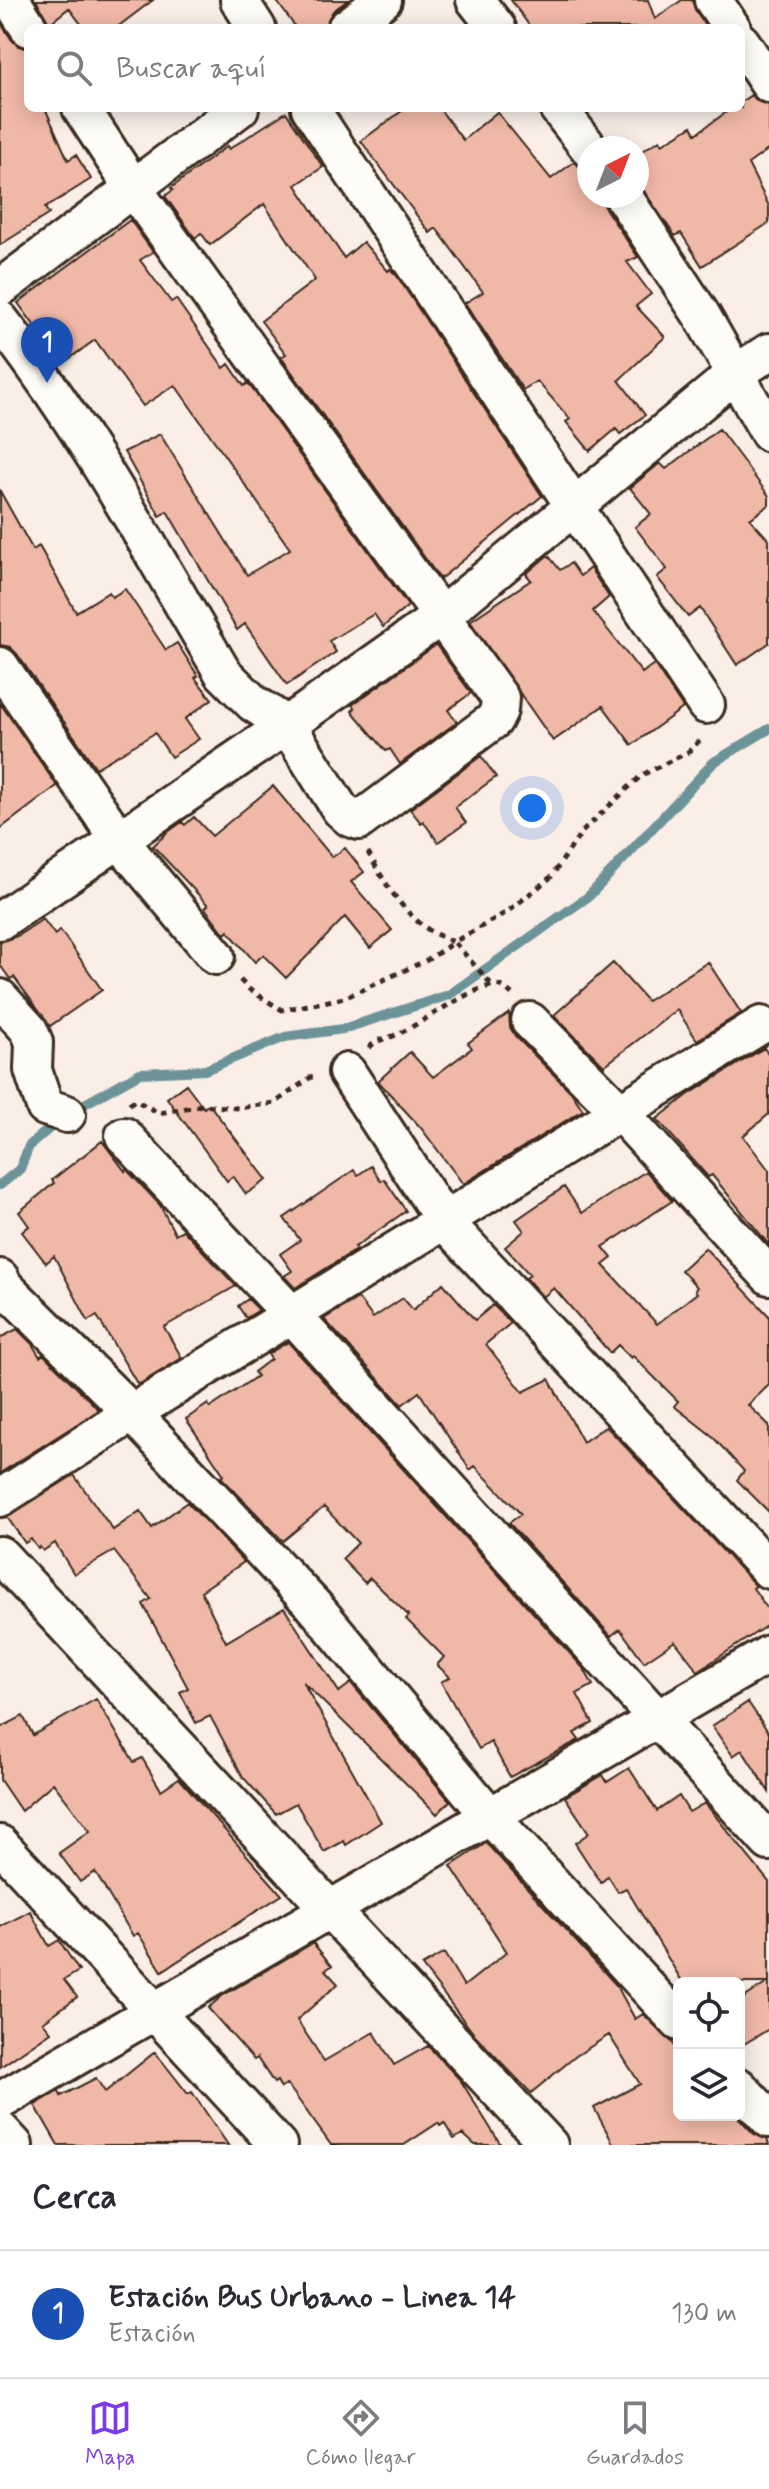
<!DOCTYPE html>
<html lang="es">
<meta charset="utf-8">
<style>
:root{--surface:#fff;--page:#f7f7f7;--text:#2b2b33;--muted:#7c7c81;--line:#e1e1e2;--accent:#7c3aed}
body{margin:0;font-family:Mynerve,sans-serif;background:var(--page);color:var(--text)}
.controls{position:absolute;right:24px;bottom:24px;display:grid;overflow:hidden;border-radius:12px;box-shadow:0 4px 20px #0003}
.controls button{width:72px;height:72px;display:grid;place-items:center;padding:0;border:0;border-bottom:2px solid var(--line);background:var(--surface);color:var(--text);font:40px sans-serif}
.compass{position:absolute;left:577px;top:136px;width:72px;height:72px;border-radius:50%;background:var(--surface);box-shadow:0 4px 20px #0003;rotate:42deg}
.you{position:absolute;left:532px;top:808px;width:28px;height:28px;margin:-20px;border:6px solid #fff;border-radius:50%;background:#1a73e8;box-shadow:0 0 0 12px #1a73e833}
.badge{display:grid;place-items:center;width:52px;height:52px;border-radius:50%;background:var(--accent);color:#fff;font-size:26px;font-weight:700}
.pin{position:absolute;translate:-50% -66px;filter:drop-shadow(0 2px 4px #0008)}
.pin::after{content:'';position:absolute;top:42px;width:28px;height:24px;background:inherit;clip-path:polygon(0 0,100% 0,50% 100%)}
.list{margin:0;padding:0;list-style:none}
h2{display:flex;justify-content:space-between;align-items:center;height:104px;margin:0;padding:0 32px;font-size:34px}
h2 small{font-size:26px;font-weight:400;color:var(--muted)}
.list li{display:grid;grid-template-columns:52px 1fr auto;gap:24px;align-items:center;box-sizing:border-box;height:128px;padding:0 32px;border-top:2px solid var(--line)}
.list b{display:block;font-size:30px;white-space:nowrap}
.list p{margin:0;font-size:26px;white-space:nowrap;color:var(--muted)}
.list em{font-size:26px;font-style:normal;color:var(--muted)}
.icon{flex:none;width:44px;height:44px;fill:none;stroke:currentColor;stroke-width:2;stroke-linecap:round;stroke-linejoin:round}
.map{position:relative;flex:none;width:769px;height:2145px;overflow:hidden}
.search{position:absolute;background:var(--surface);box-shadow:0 4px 20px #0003;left:24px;right:24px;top:24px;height:88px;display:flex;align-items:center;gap:20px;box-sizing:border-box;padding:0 28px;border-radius:12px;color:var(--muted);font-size:30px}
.sheet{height:232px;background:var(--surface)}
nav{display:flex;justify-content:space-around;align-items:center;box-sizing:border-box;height:112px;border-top:2px solid var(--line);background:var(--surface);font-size:22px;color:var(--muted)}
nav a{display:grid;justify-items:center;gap:4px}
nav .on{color:var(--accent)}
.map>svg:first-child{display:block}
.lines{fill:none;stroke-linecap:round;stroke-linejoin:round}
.stream{stroke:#6c9498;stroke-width:10}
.building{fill:#f0b8a7;stroke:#3b2a1e;stroke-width:2}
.minor-casing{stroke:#3b2a1e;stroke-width:42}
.path{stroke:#3b2a1e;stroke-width:5;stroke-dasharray:6 6;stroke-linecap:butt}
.minor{stroke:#fdfcf7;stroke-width:36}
</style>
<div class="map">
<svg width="769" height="2145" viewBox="0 0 769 2145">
<rect width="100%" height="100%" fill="#faeee7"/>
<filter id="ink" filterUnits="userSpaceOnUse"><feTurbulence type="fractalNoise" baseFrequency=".0125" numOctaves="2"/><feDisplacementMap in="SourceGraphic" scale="16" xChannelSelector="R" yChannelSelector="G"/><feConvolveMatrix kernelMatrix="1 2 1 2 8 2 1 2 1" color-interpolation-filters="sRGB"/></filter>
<g filter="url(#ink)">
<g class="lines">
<!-- stream -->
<path class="stream" d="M72 1111 140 1073 205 1070 285 1037 343 1029 449 995 589 896 714 762 769 729
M0 1185 20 1169 29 1146 59 1120"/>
</g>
<!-- building -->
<path class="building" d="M36 0H153L116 28H84L69 8 49 24Z
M276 0H348L333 11 326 24 320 28H296Z
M511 0H648L655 19 682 0H692L696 12 707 28H531Z
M0 22 12 40 19 46 28 49V108H45L68 160 76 155 91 179 45 208 49 214 0 245Z
M751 95 759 102 769 105V149L748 164 769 206V223L702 266 681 233 675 236 637 181V154L660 140 662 144 692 126 696 134 732 108H741V102Z
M406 108H439L463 140 497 112 551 179 574 162 580 167 589 169V196H602L605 208 638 257 627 262 651 294 636 306 665 337 619 380 645 415 620 434 616 429 590 451 566 422 570 419 537 381 523 390 465 303 483 292 436 228 430 233 361 141Z
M286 112 323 167 296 185 344 258 363 242 388 271 390 269 397 276 542 496 440 579 281 357 286 354 261 321 315 280 264 204 210 245 201 233 195 238 165 196 173 190 171 188 227 146 229 149Z
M130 220 153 252 140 260 171 302 176 299 224 368 229 364 244 386 248 383 408 606 383 627 374 614 329 641 336 652 287 685 245 624 237 630 167 511 160 516 124 452 160 434 247 575 290 549 175 385 143 406 95 340 66 361 41 326 37 329 18 303Z
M719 429 769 496V505L750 519 769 540V643L737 665 700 608 688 617 657 577 667 569 635 527 651 514 630 488 660 463 666 469Z
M0 491 33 550 39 546 76 612 109 592 112 597 125 589 166 650 177 643 198 676 195 678 212 699 185 719 199 739 171 757 155 733 96 768 17 654 10 647 0 645Z
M548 555 560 570 571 563 580 576 590 568 609 597 593 611 642 673 654 664 683 708 632 745 603 706 553 741 470 621 531 580 526 574Z
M436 645 471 693 448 710 457 722 400 764 390 749 386 751 352 711 355 708 352 705Z
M0 703 57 786 0 829Z
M481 756 496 777 455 807 466 823 438 842 423 821 421 823 410 809Z
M273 786 332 857 345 848 364 872 351 882 392 930 370 948 345 917 286 978 263 955 255 962 228 931 225 934 205 908 208 905 153 846 168 832 182 822 185 825 194 817 212 836Z
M43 919 55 935 60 930 102 990 50 1026 14 977 10 979 0 965V942L17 936Z
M708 962 741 1013 697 1040 677 1010 604 1066 554 1015 613 963 647 1001Z
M509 1013 510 1027 515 1036 571 1092 583 1110 463 1184 421 1128 378 1081 410 1052 433 1077 472 1048 468 1043Z
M764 1048 769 1055V1114L743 1136 769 1170V1245L712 1175 708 1177 657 1119 688 1095Z
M186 1084 204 1108 209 1104 267 1180 246 1194 233 1176 227 1181 167 1098Z
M102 1141 125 1171 126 1169 160 1205 175 1234 183 1230 236 1286 164 1327 182 1358 138 1385 97 1316 88 1321 54 1256 46 1263 22 1232 29 1226 19 1212 54 1183 52 1180Z
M371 1166 381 1181 384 1179 406 1211 355 1247 357 1249 295 1288 284 1276 292 1271 280 1254 300 1240 284 1218 354 1170 358 1175Z
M646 1171 672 1201 603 1247 612 1258 603 1265 657 1324 697 1293 695 1290 697 1287 681 1270 705 1248 769 1316V1385L748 1405 769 1425V1512L737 1480 744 1471 711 1435 674 1406 678 1401 633 1356 631 1358 618 1345 610 1353 554 1288 543 1297 526 1278 530 1275 505 1247 524 1231 516 1220 564 1187 582 1213Z
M443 1283 475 1320 493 1305 511 1323 486 1344 523 1392 549 1379 583 1442 606 1426 756 1586 753 1588 769 1611V1624L698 1671 675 1641 644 1662 620 1629 611 1636 509 1523 521 1514 475 1466 470 1470 419 1392 402 1405 324 1319 358 1298 373 1318 403 1298 413 1310Z
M248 1299 259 1310 246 1318 238 1306Z
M17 1329 32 1344 40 1357 43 1354 99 1410 0 1473V1338Z
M288 1342 584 1669 593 1685 577 1694 593 1723 574 1733 579 1740 510 1777 491 1742 479 1749 441 1682 450 1677 437 1665 444 1657 406 1619 409 1616 370 1578 365 1583 342 1559 358 1543 324 1507 283 1541 221 1477 224 1475 186 1419 208 1404 210 1408 257 1376 254 1372 271 1359 268 1354Z
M74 1475 113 1530 140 1511 152 1528 187 1502 244 1562 201 1591 226 1642 284 1608 339 1692 351 1683 450 1801 437 1814 303 1682 381 1822 346 1845 344 1841 324 1852 296 1803 276 1814 243 1777 210 1716 196 1723 180 1692 188 1688 143 1604 151 1599 114 1551 74 1574 55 1543 43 1551 40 1547 38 1549 31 1539 25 1543 7 1517Z
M96 1699 134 1762 142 1758 161 1790 179 1778 282 1895 162 1971 138 1933 133 1936 95 1872 80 1882 59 1853 90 1831 53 1783 21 1811 0 1780V1728L23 1716 33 1735Z
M748 1702 769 1733V1792L742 1750 733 1756 712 1726Z
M629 1768 657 1811 679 1796 689 1812 705 1803 769 1882V2029L739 2047V2001L767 1983H683L626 1888 618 1892 608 1876 601 1883 575 1843 589 1833 565 1797 603 1775 607 1782Z
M486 1843 617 1986 635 2019 643 2014 672 2042 679 2053V2115H736L754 2134 767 2139 769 2145H614L594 2108 640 2084 609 2035 576 2056 531 2093 474 2034 422 1966 444 1953 464 1986 507 1952 451 1866Z
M30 1911 49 1946 59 1940 79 1971 64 1980 77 1997 43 2022 51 2032 0 2067V1927Z
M313 1943 332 1966 325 1970 338 1984 297 2020 324 2061 374 2032 394 2065 428 2046 461 2081 501 2145H475L463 2134 454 2139 444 2123 440 2126 438 2123 404 2145H331L287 2084 281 2088 277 2081 274 2083 257 2058 254 2060 208 2008 222 1996Z
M155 2052 188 2094 192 2092 228 2145H58L35 2105 59 2091 61 2096 96 2078 105 2092Z"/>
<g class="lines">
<defs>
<path id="minor" d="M11 0 29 28
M239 0 257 28
M475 0 497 28
M713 0 732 28
M346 28 383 0
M741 42 769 84
M310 108 706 705
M558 108 589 148
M623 196 702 316 769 433
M0 288 240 108
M0 320C86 430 152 553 223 673L253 703 287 725 440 617 736 373 769 352
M0 666 120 841 216 956
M0 921 287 725 340 809 350 818 359 821 494 720 499 710 500 698 133 188 81 108
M0 998 29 1030 34 1042 33 1070 45 1107 67 1114
M530 1021 620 1112 769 1276
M347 1072 445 1222 769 1570
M124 1136 293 1316 769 1842
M0 1278 4 1286 132 1413 315 1607 490 1816 679 2022
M0 1498 132 1413 761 1025
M0 1555 549 2145
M0 1844 278 2145
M739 2087 769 2119
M0 2101 769 1654
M0 2130 14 2145"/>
</defs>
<!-- minor casing -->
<use href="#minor" class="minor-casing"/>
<!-- path -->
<path class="path" d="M368 852C382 879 401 910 426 928 434 934 445 938 454 942L507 912 551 877 582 832 627 789 642 775 688 752 702 738
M240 980 250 990 282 1010 344 998 429 959 454 942 492 985
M369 1048C377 1039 386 1039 396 1035 428 1020 456 996 490 986 499 983 505 988 512 994
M129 1104 135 1100 159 1113 202 1105 239 1108 275 1103 311 1077H316"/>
<!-- minor -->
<use href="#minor" class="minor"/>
</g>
</g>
</svg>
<div class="controls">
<button><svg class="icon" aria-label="locate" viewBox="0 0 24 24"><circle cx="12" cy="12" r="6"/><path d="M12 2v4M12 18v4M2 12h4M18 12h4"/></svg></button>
<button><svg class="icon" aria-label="layers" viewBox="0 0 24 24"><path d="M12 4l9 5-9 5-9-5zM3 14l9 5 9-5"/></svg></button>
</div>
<svg class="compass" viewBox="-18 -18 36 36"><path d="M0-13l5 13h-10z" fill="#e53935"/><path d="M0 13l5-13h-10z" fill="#7c7c81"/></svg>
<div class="you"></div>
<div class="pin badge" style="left:47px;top:383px;background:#1a4fb4">1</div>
<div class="search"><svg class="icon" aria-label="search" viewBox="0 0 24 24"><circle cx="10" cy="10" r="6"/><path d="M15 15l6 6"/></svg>Buscar aquí</div>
</div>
<section class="sheet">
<h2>Cerca<small></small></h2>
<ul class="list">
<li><span class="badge" style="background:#1a4fb4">1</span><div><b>Estación Bus Urbano - Linea 14</b><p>Estación</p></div><em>130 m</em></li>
</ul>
</section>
<nav>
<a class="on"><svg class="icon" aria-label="map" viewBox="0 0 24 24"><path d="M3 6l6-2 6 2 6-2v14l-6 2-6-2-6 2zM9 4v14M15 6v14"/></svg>Mapa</a>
<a><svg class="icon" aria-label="directions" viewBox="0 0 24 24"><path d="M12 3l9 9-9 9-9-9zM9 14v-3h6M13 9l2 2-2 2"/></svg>Cómo llegar</a>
<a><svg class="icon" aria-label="saved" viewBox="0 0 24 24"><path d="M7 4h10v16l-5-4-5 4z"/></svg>Guardados</a>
</nav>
